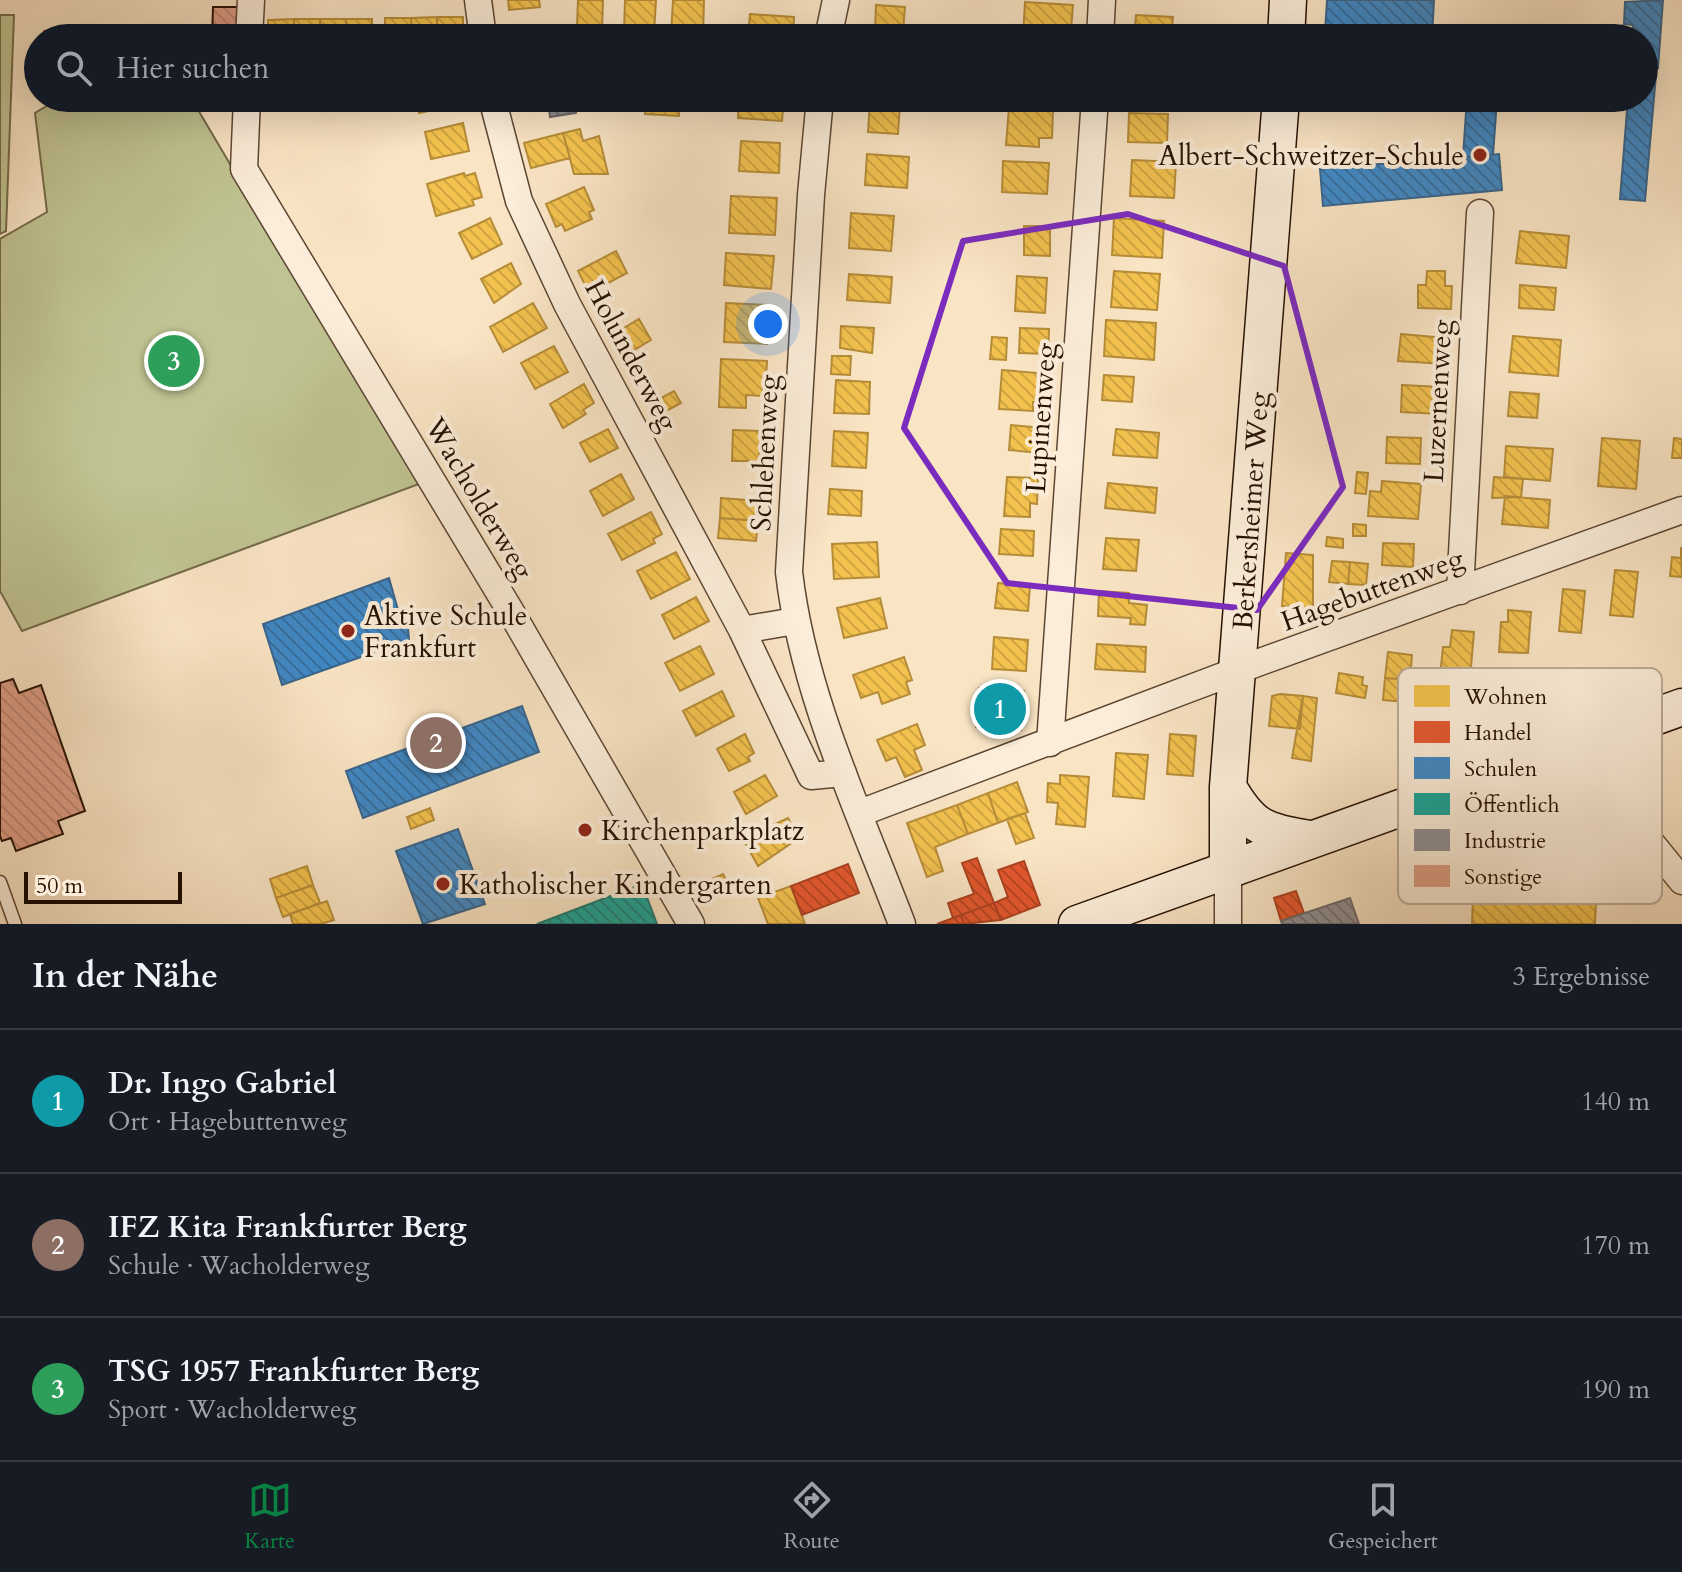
<!DOCTYPE html>
<html lang="de">
<meta charset="utf-8">
<style>
:root{--surface:#171b24;--page:#242831;--text:#f1f3f6;--muted:#9ea1a6;--line:#363941;--accent:#0b8043}
body{margin:0;font-family:Cardo,serif;background:var(--page);color:var(--text)}
.scale{position:absolute;left:24px;bottom:20px;width:158px;box-sizing:border-box;padding-left:8px;border:4px solid #271103;border-top:0;font-size:22px;line-height:28px;white-space:nowrap;color:#271103;-webkit-text-stroke:6px #fbedd9;paint-order:stroke}
.you{position:absolute;left:768px;top:324px;width:28px;height:28px;margin:-20px;border:6px solid #fff;border-radius:50%;background:#1a73e8;box-shadow:0 0 0 12px #1a73e833}
.badge{display:grid;place-items:center;width:52px;height:52px;border-radius:50%;background:var(--accent);color:#fff;font-size:26px;font-weight:700}
.pin{position:absolute;translate:-50% -50%;border:4px solid #fff;box-shadow:0 2px 8px #0006}
.list{margin:0;padding:0;list-style:none}
h2{display:flex;justify-content:space-between;align-items:center;height:104px;margin:0;padding:0 32px;font-size:34px}
h2 small{font-size:26px;font-weight:400;color:var(--muted)}
.list li{display:grid;grid-template-columns:52px 1fr auto;gap:24px;align-items:center;box-sizing:border-box;height:144px;padding:0 32px;border-top:2px solid var(--line)}
.list b{display:block;font-size:30px;white-space:nowrap}
.list p{margin:0;font-size:26px;white-space:nowrap;color:var(--muted)}
.list em{font-size:26px;font-style:normal;color:var(--muted)}
.icon{flex:none;width:44px;height:44px;fill:none;stroke:currentColor;stroke-width:2;stroke-linecap:round;stroke-linejoin:round}
.map{position:relative;flex:none;width:1682px;height:924px;overflow:hidden}
.search{position:absolute;background:var(--surface);box-shadow:0 8px 32px #0002;left:24px;right:24px;top:24px;height:88px;display:flex;align-items:center;gap:20px;box-sizing:border-box;padding:0 28px;border-radius:44px;color:var(--muted);font-size:30px}
.sheet{height:536px;background:var(--surface)}
nav{display:flex;justify-content:space-around;align-items:center;box-sizing:border-box;height:112px;border-top:2px solid var(--line);background:var(--surface);font-size:22px;color:var(--muted)}
nav a{display:grid;justify-items:center;gap:4px}
nav .on{color:var(--accent)}
.map>svg:first-child{display:block}
.green{fill:#c0c492;stroke:#746a4a;stroke-width:2}
.homes{fill:url(#homes-back-hatch);stroke:#b58c38;stroke-width:2}
.shops{fill:url(#shops-back-hatch);stroke:#ab4221;stroke-width:2}
.schools{fill:url(#schools-back-hatch);stroke:#38648b;stroke-width:2}
.public{fill:url(#public-back-hatch);stroke:#1c776b;stroke-width:2}
.industry{fill:url(#industry-back-hatch);stroke:#6e6867;stroke-width:2}
.building{fill:url(#building-back-hatch);stroke:#271103;stroke-width:2}
.lines{fill:none;stroke-linecap:round;stroke-linejoin:round}
.lane-casing{stroke:#5c4633;stroke-width:15}
.street-casing{stroke:#5c4633;stroke-width:29}
.secondary-casing{stroke:#271103;stroke-width:39}
.lane{stroke:#fbedd9;stroke-width:12}
.street{stroke:#fbedd9;stroke-width:26}
.secondary{stroke:#fbedd9;stroke-width:36}
.marked{fill:none;stroke:#7b2cbf;stroke-width:6;stroke-linejoin:round}
.poi-dot{fill:#8f2418;stroke:#fbedd9;stroke-width:3}
.labels{text-anchor:middle;stroke-width:8;stroke-linejoin:round;paint-order:stroke}
.poi-label{font-size:28px;fill:#271103;stroke:#fbedd9;text-anchor:start}
.street-label{font-size:28px;fill:#271103;stroke:#fbedd9}
.key{fill:#fbedd9;stroke:#bbab99;stroke-width:2}
.key-label{font-size:22px;fill:#271103}
</style>
<div class="map">
<svg width="1682" height="924" viewBox="0 0 1682 924">
<defs>
<pattern id="homes-back-hatch" width="6" height="6" patternUnits="userSpaceOnUse" patternTransform="scale(2)"><rect width="6" height="6" fill="#f2c14e"/><path d="M-1 5l2 2M0 0l6 6M5-1l2 2" fill="none" stroke="#d0a542"/></pattern>
<pattern id="shops-back-hatch" width="6" height="6" patternUnits="userSpaceOnUse" patternTransform="scale(2)"><rect width="6" height="6" fill="#e4572e"/><path d="M-1 5l2 2M0 0l6 6M5-1l2 2" fill="none" stroke="#b94725"/></pattern>
<pattern id="schools-back-hatch" width="6" height="6" patternUnits="userSpaceOnUse" patternTransform="scale(2)"><rect width="6" height="6" fill="#3f88c5"/><path d="M-1 5l2 2M0 0l6 6M5-1l2 2" fill="none" stroke="#356e9e"/></pattern>
<pattern id="public-back-hatch" width="6" height="6" patternUnits="userSpaceOnUse" patternTransform="scale(2)"><rect width="6" height="6" fill="#17a398"/><path d="M-1 5l2 2M0 0l6 6M5-1l2 2" fill="none" stroke="#15837a"/></pattern>
<pattern id="industry-back-hatch" width="6" height="6" patternUnits="userSpaceOnUse" patternTransform="scale(2)"><rect width="6" height="6" fill="#8d8d92"/><path d="M-1 5l2 2M0 0l6 6M5-1l2 2" fill="none" stroke="#737275"/></pattern>
<pattern id="building-back-hatch" width="6" height="6" patternUnits="userSpaceOnUse" patternTransform="scale(2)"><rect width="6" height="6" fill="#dd9d85"/><path d="M-1 5l2 2M0 0l6 6M5-1l2 2" fill="none" stroke="#be8671"/></pattern>
</defs>
<rect width="100%" height="100%" fill="#f9e4c4"/>
<filter id="stains"><feTurbulence type="fractalNoise" baseFrequency=".0025" numOctaves="4"/><feColorMatrix values="0 0 0 0 .2 0 0 0 0 .09 0 0 0 0 .02 0 0 0 .5 -.17"/></filter>
<radialGradient id="worn" r=".72"><stop offset=".6" stop-color="#630" stop-opacity="0"/><stop offset="1" stop-color="#630" stop-opacity=".3"/></radialGradient>
<!-- green -->
<path class="green" d="M0 15H14L6 231 0 234Z
M60 98H191L419 484 22 631 0 591V239L47 212 35 113Z"/>
<!-- homes -->
<path class="homes" d="M508 0H539L540 7 509 10Z
M578 0H603L602 28 577 27Z
M625 0H656L654 33 624 32Z
M673 0H704L703 36 671 34Z
M1025 2 1073 5 1071 30 1051 29 1050 38 1023 36Z
M876 5 905 7 903 32 875 30Z
M750 14 794 17 793 38H748Z
M1136 15 1173 17 1171 38H1134Z
M437 17V38H412L411 18Z
M437 17H463V38H437Z
M385 18H411L412 38H385Z
M294 19V38H268V20Z
M294 19H320V38H294Z
M320 19H346V38H320Z
M346 19H372V38H346Z
M416 98H456L457 105 419 113Z
M514 98H548V101L527 104 526 100 514 102Z
M646 98H680L679 116 645 114Z
M739 98H784L782 121 738 118Z
M870 101 900 103 898 134 868 132Z
M1009 107 1053 110 1052 138H1039V147L1006 145Z
M1129 113 1168 114 1167 143 1128 142Z
M463 123 469 151 431 159 425 132Z
M580 129 583 141 599 136 608 174H574L563 133Z
M563 133 570 158 531 168 524 143Z
M741 141 780 143 779 173 739 171Z
M867 154 909 157 907 188 865 185Z
M1132 160 1176 162 1174 198 1130 196Z
M1003 161 1049 163 1047 194 1002 192Z
M464 173 465 176 475 173 482 197 472 200 474 205 436 216 427 184Z
M584 187 594 210 589 212 592 219 565 231 562 224 556 227 546 204Z
M731 196 777 198 775 235 729 233Z
M851 213 894 216 891 251 849 248Z
M490 218 502 244 472 259 459 233Z
M1114 218 1164 221 1162 258 1112 255Z
M1024 226H1050V256L1024 255Z
M1520 231 1569 236 1566 268 1516 263Z
M616 251 627 273 589 293 578 271Z
M726 253 774 256 771 289 724 285Z
M511 263 521 284 494 303 481 279Z
M1114 271 1160 274 1157 310 1111 307Z
M1427 271H1445V286H1452L1451 309 1418 308V285H1426Z
M849 274 892 277 890 303 847 300Z
M1017 276 1047 278 1045 313 1015 311Z
M1520 285 1556 288 1554 310 1519 308Z
M533 303 547 328 503 352 490 327Z
M726 303 769 305 767 344 724 342Z
M639 319 651 340 624 356 612 335Z
M1106 320 1156 323 1154 360 1104 356Z
M841 326 874 328 872 353 840 348Z
M1020 328 1049 329 1048 354 1019 353Z
M1401 334 1445 338 1444 364 1398 361Z
M1513 336 1561 340 1558 376 1509 372Z
M992 337 1007 338 1006 360 990 359Z
M554 346 568 372 535 389 521 363Z
M832 356H851L850 375 831 374Z
M721 359 767 361 765 396 746 395V408L719 407Z
M1002 370 1049 374 1047 403 1033 402V411L999 409Z
M1104 375 1134 377 1132 402 1102 400Z
M836 380 870 382 869 414 834 413Z
M584 384 594 403 583 410 586 414 563 428 550 404Z
M1402 385 1441 387 1439 414 1401 412Z
M674 391 681 403 659 415 652 403Z
M1510 392 1539 394 1537 418 1508 416Z
M1011 425 1043 428 1041 453 1009 450Z
M608 429 618 448 590 462 580 443Z
M1116 429 1159 433 1157 458 1113 455Z
M733 430 760 431 759 461H732Z
M834 431 868 433 866 468 832 466Z
M1387 437 1421 438 1420 464 1386 463Z
M1602 438 1640 441 1636 489 1598 486Z
M1674 438 1682 439V458H1672Z
M1506 446 1553 449 1550 481 1504 477Z
M1357 472 1368 473 1366 494 1355 493Z
M621 474 634 499 603 516 590 491Z
M1007 477 1038 478 1037 504 1030 503V517L1004 516Z
M1494 477 1523 479 1521 497 1492 498Z
M1382 481 1421 484 1418 519 1368 516 1370 491 1381 492Z
M1108 483 1157 488 1155 513 1105 508Z
M830 489 862 491 861 516 828 514Z
M1505 496 1550 500 1548 528 1502 524Z
M721 498 759 501 758 521 720 518Z
M651 512 662 534 653 539 655 543 622 560 608 534Z
M720 518 758 521 756 541 718 538Z
M1353 524 1366 525V536H1353Z
M1001 529 1034 531 1033 556 999 554Z
M1327 537 1343 539V548L1326 546Z
M1106 538 1139 540 1136 571 1103 569Z
M877 542 879 577 834 579 832 544Z
M1383 543 1414 544 1413 567 1382 565Z
M1681 547 1682 577 1670 576 1672 557 1681 558Z
M676 552 690 579 651 599 637 571Z
M1286 553 1313 555V608L1282 606Z
M1332 561 1350 562 1348 584 1329 582Z
M1350 562 1368 564 1366 585 1348 584Z
M1615 570 1638 572 1633 617 1610 615Z
M998 583 1030 586 1028 611 995 608Z
M1563 589 1585 591 1581 633 1559 631Z
M1099 591 1129 593V603L1147 605 1145 625 1130 624 1131 618 1098 616Z
M696 597 709 621 674 639 662 615Z
M880 598 887 628 844 638 837 608Z
M1508 610 1531 612 1528 653 1499 652 1501 622H1508Z
M1452 630 1474 632 1470 679 1440 676 1443 647H1450Z
M994 637 1028 640 1026 671 992 669Z
M1097 644 1146 647 1145 672 1095 669Z
M700 646 714 674 680 691 665 663Z
M1388 652 1412 655 1410 680 1385 678Z
M904 657 912 680 906 682 910 694 882 704 878 692 861 698 853 675Z
M1339 673 1363 677 1362 685 1367 686 1365 698 1336 693Z
M1385 678 1419 681 1417 703 1383 700Z
M979 688 1024 691 1021 730 976 727Z
M722 691 734 716 696 736 683 711Z
M1280 694 1303 696 1300 729 1269 726 1272 696Z
M1303 696 1317 698 1311 761 1292 758Z
M917 724 925 745 914 750 922 770 905 777 896 757 886 761 877 740Z
M745 734 754 753 748 757 750 761 729 771 717 749Z
M1170 734 1196 736 1193 776 1167 774Z
M1116 753 1148 755 1144 799 1113 796Z
M765 775 777 796 746 814 734 792Z
M1060 775 1089 777 1085 827 1056 824 1058 803 1047 802 1048 783 1060 784Z
M1017 782 1028 812 998 823 988 793Z
M988 793 998 823 968 834 957 805Z
M957 805 968 834 935 847 943 871 927 877 907 823Z
M430 808 434 820 411 829 407 817Z
M1025 813 1034 838 1016 844 1007 819Z
M788 818 799 838 758 866 743 839Z
M307 866 313 885 276 898 270 879Z
M1474 871 1597 875 1595 924H1472Z
M723 874 730 888 706 899 699 885Z
M313 885 320 903 283 917 276 898Z
M791 886 805 924H768L758 898Z
M327 901 334 920 321 924H293L290 914Z"/>
<!-- shops -->
<path class="shops" d="M89 30V38H44V31Z
M977 858 994 903 953 918 948 903 974 894 962 863Z
M1024 861 1040 905 1001 920 994 903 1008 897 998 870Z
M848 864 859 893 802 915 791 886Z
M1296 891 1304 913 1281 921 1274 898Z
M994 903 1001 920 964 924 961 915Z
M961 915 964 924H937Z"/>
<!-- schools -->
<path class="schools" d="M1327 0H1434L1432 38 1325 32Z
M1663 0 1658 68 1644 67V38H1632L1633 25 1624 24 1625 2Z
M1473 25 1615 36V38H1472Z
M1644 74 1656 75 1645 201 1620 199 1628 98H1644Z
M1467 98 1497 100 1493 155 1463 157Z
M1472 98H1610L1609 108Z
M1499 154 1502 190 1323 206 1320 169Z
M389 578 400 617 407 615 409 640 282 685 263 624Z
M522 706 539 752 363 818 346 771Z
M458 829 485 904 423 924 396 851Z"/>
<!-- public -->
<path class="public" d="M642 884 657 924H537Z"/>
<!-- industry -->
<path class="industry" d="M555 98H574L576 113 550 117 548 101Z
M1350 898 1359 924H1282L1281 921Z"/>
<!-- building -->
<path class="building" d="M213 7H241L240 38H212Z
M13 679 19 693 41 685 85 811 58 821 63 834 16 851 11 838 2 841 0 836V683Z"/>
<g class="lines">
<defs>
<path id="lane" d="M0 882 15 924"/>
<path id="street" d="M478 0 483 38
M249 38 251 0
M828 38 836 0
M1100 38 1102 0
M247 98 244 169 511 612 691 924
M492 98 519 201 567 304 742 630 795 621
M820 98 811 195 789 572C803 694 859 811 902 924
M1460 591 1480 213
M742 630 811 776 843 773
M1050 743 1095 98
M1554 754 1648 839 1682 881
M860 813 1260 662 1682 510
M1228 870V924"/>
<path id="secondary" d="M1286 38 1288 0
M1228 787C1252 829 1264 831 1310 839
M1228 870V787L1281 98
M1077 924 1682 707"/>
</defs>
<!-- lane casing -->
<use href="#lane" class="lane-casing"/>
<!-- street casing -->
<use href="#street" class="street-casing"/>
<!-- secondary casing -->
<use href="#secondary" class="secondary-casing"/>
<!-- lane -->
<use href="#lane" class="lane"/>
<!-- street -->
<use href="#street" class="street"/>
<!-- secondary -->
<use href="#secondary" class="secondary"/>
</g>
<!-- marked area -->
<path class="marked" d="M1128 214 1284 266 1343 487 1257 610 1007 583 904 428 963 241Z"/>
<!-- markers -->
<g class="poi-dot">
<circle cx="1480" cy="155" r="8"/>
<circle cx="348" cy="631" r="8"/>
<circle cx="585" cy="830" r="8"/>
<circle cx="443" cy="884" r="8"/>
</g>
<g class="labels">
<!-- poi labels -->
<g class="poi-label">
<text x="1464" y="165" text-anchor="end">Albert-Schweitzer-Schule</text>
<text x="364" y="625">Aktive Schule<tspan x="364" dy="32">Frankfurt</tspan></text>
<text x="601" y="840">Kirchenparkplatz</text>
<text x="459" y="894">Katholischer Kindergarten</text>
</g>
<!-- street labels -->
<g class="street-label">
<text transform="translate(632 355) rotate(62)" y="10">Holunderweg</text>
<text transform="translate(1437 401) rotate(-87)" y="10">Luzernenweg</text>
<text transform="translate(1040 418) rotate(-86)" y="10">Lupinenweg</text>
<text transform="translate(764 453) rotate(-87)" y="10">Schlehenweg</text>
<text transform="translate(480 498) rotate(59)" y="10">Wacholderweg</text>
<text transform="translate(1250 511) rotate(-86)" y="10">Berkersheimer Weg</text>
<text transform="translate(1372 589) rotate(-20)" y="10">Hagebuttenweg</text>
</g>
</g>
<!-- legend -->
<rect x="1398" y="668" width="264" height="236" rx="12" class="key"/>
<rect x="1414" y="685" width="36" height="22" fill="#f2c14e"/>
<rect x="1414" y="721" width="36" height="22" fill="#e4572e"/>
<rect x="1414" y="757" width="36" height="22" fill="#3f88c5"/>
<rect x="1414" y="793" width="36" height="22" fill="#17a398"/>
<rect x="1414" y="829" width="36" height="22" fill="#8d8d92"/>
<rect x="1414" y="865" width="36" height="22" fill="#dd9d85"/>
<g class="key-label">
<text x="1464" y="704">Wohnen</text>
<text x="1464" y="740">Handel</text>
<text x="1464" y="776">Schulen</text>
<text x="1464" y="812">Öffentlich</text>
<text x="1464" y="848">Industrie</text>
<text x="1464" y="884">Sonstige</text>
</g>
<rect width="100%" height="100%" filter="url(#stains)"/>
<rect width="100%" height="100%" fill="url(#worn)"/>
</svg>
<div class="scale">50 m</div>
<div class="you"></div>
<div class="pin badge" style="left:1000px;top:709px;background:#0f9aa8">1</div>
<div class="pin badge" style="left:436px;top:743px;background:#8d6e63">2</div>
<div class="pin badge" style="left:174px;top:361px;background:#2e9e5b">3</div>
<div class="search"><svg class="icon" aria-label="search" viewBox="0 0 24 24"><circle cx="10" cy="10" r="6"/><path d="M15 15l6 6"/></svg>Hier suchen</div>
</div>
<section class="sheet">
<h2>In der Nähe<small>3 Ergebnisse</small></h2>
<ul class="list">
<li><span class="badge" style="background:#0f9aa8">1</span><div><b>Dr. Ingo Gabriel</b><p>Ort · Hagebuttenweg</p></div><em>140 m</em></li>
<li><span class="badge" style="background:#8d6e63">2</span><div><b>IFZ Kita Frankfurter Berg</b><p>Schule · Wacholderweg</p></div><em>170 m</em></li>
<li><span class="badge" style="background:#2e9e5b">3</span><div><b>TSG 1957 Frankfurter Berg</b><p>Sport · Wacholderweg</p></div><em>190 m</em></li>
</ul>
</section>
<nav>
<a class="on"><svg class="icon" aria-label="map" viewBox="0 0 24 24"><path d="M3 6l6-2 6 2 6-2v14l-6 2-6-2-6 2zM9 4v14M15 6v14"/></svg>Karte</a>
<a><svg class="icon" aria-label="directions" viewBox="0 0 24 24"><path d="M12 3l9 9-9 9-9-9zM9 14v-3h6M13 9l2 2-2 2"/></svg>Route</a>
<a><svg class="icon" aria-label="saved" viewBox="0 0 24 24"><path d="M7 4h10v16l-5-4-5 4z"/></svg>Gespeichert</a>
</nav>
